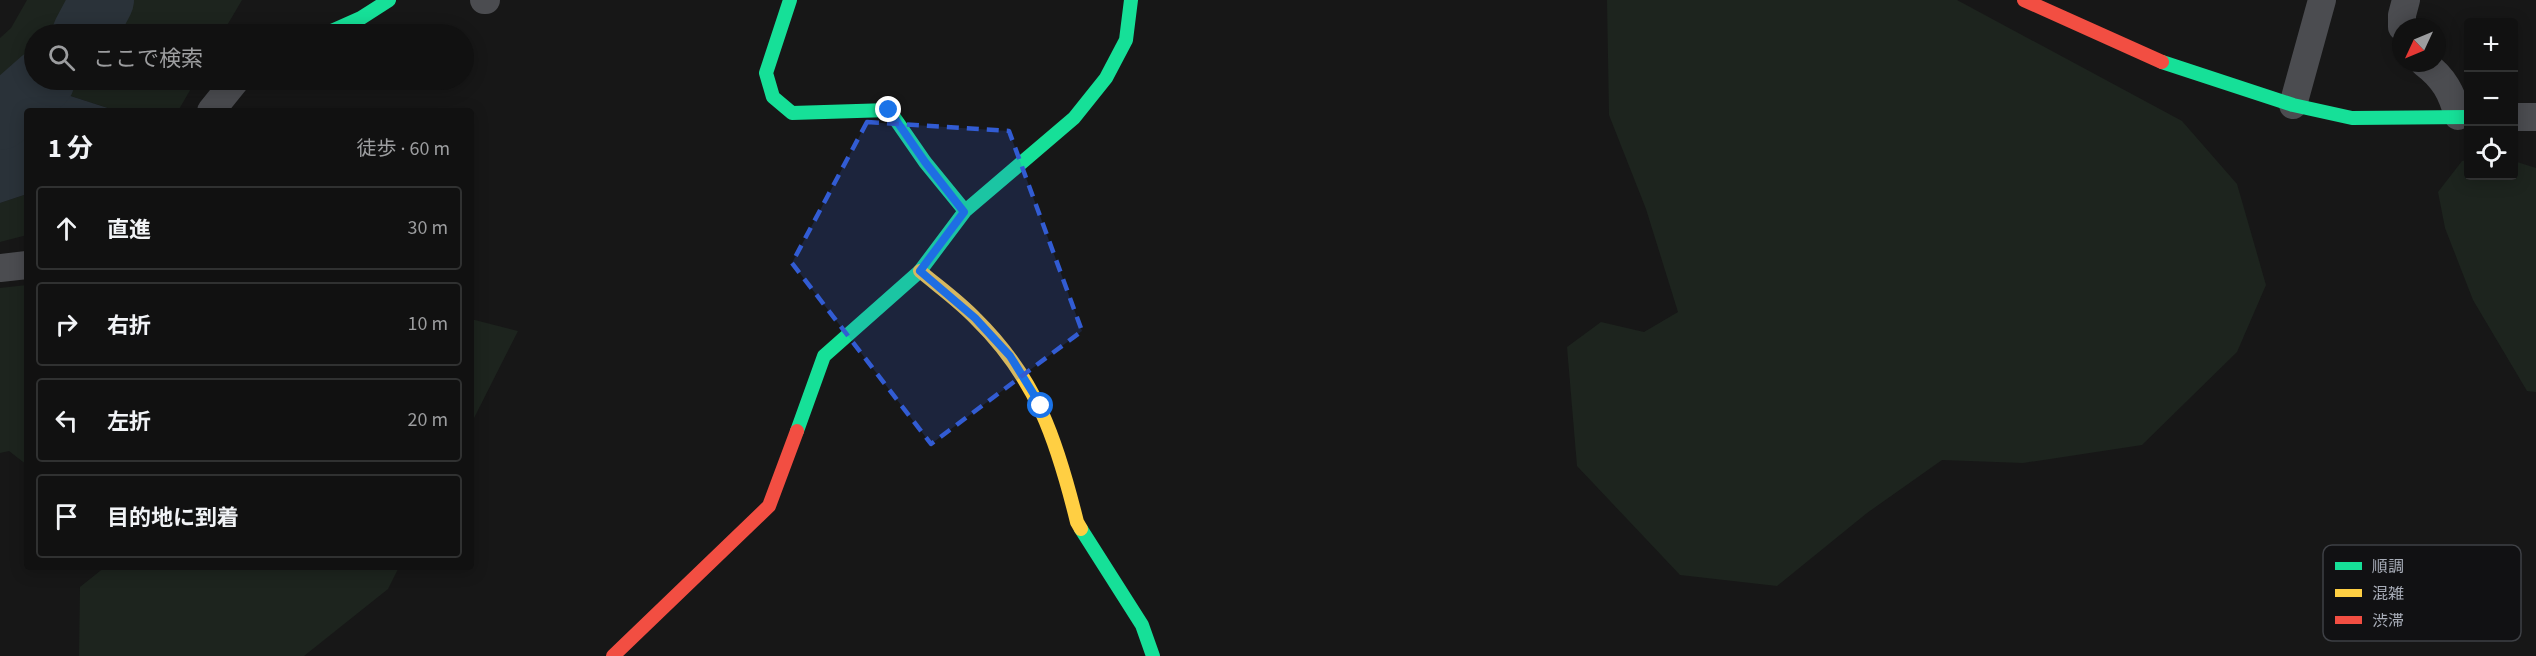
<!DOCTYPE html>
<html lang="ja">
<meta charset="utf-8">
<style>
:root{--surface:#111;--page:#1a1a1a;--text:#f1f3f6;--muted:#9c9d9f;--line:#303131}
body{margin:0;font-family:"Source Sans 3","Noto Sans JP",sans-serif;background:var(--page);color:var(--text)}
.controls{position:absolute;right:18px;top:18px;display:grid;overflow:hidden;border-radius:6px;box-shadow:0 3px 15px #0003}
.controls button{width:54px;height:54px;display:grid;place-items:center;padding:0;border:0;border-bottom:2px solid var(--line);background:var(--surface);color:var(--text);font:30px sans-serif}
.compass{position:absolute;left:2392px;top:18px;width:54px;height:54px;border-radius:50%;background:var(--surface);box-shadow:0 3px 15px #0003;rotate:226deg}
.stop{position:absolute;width:18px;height:18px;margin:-14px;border:4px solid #1a73e8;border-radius:50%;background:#fff}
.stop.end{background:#1a73e8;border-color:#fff;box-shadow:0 2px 6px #0008}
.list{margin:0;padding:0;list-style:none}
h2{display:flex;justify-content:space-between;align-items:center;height:78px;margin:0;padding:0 24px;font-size:26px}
h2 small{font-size:20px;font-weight:400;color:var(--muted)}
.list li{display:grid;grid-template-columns:39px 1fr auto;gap:18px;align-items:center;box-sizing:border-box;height:84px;margin:0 12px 12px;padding:0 12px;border:2px solid var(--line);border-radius:6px}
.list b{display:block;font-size:22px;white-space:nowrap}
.list em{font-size:20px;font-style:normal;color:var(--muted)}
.icon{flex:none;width:33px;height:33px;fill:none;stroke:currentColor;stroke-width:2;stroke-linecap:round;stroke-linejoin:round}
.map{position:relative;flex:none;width:2536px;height:656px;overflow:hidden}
.search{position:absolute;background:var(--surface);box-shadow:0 3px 15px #0003;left:24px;top:24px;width:450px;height:66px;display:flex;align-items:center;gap:15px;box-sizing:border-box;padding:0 21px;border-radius:33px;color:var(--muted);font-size:22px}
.panel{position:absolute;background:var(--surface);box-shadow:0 3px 15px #0003;left:24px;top:108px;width:450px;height:462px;border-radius:6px}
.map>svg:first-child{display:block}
.green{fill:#1d241e}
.water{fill:#2a3239}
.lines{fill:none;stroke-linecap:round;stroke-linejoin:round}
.river{stroke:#2a3239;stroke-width:64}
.street{stroke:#4b4c50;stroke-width:28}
.fast{stroke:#16e098;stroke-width:14}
.slow{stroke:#ffcf43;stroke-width:14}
.jam{stroke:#f24e42;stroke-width:14}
.route{stroke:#1a73e8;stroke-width:8}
.marked{fill:#325cd3;fill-opacity:0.2;stroke:#325cd3;stroke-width:4.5;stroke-dasharray:12 8;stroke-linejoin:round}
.key{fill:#111113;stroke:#3e4045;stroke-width:1.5}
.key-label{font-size:16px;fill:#a8adb8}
</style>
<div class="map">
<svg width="2536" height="656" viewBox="0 0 2536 656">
<rect width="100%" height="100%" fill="#171717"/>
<!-- green -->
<path class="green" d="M27 0H242L222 34H34V80H196L178 111H117L15 78 0 86V38L11 28Z
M1607 0H1957L2182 121 2237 184 2266 285 2237 352 2142 445 2023 463 1942 460 1867 513 1777 586 1680 575 1577 466 1567 347 1601 322 1644 332 1678 312 1646 209 1609 115Z
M2468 160V176H2514V161L2536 168V392L2527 391 2473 300 2445 228 2438 192 2462 161Z
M27 194V235L0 242V203Z
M27 285V465L9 451 0 453V288Z
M471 319 518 331 471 424Z
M105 567H399L388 589 304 656H79L80 587Z"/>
<!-- water -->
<path class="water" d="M15 78 117 111H27V194L0 203V86Z"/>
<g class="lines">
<!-- river -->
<path class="river" d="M84 34 102 0
M0 118 43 80"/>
<!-- street -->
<path class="street" d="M484 0H486
M2402 27V15L2406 0
M2424 63C2444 78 2452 93 2458 116
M2293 105 2322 0
M211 111 236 80
M2514 117H2536
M0 268 27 265"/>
<!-- fast -->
<path class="fast" d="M790 0 766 73 773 97 792 113 889 110 925 162 965 211
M325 34 361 18 389 0
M2162 62 2293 105 2352 118 2468 117
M797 431 824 356 920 271 965 211 1074 118 1106 78 1126 40 1131 0
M1081 529 1142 625 1153 656"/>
<!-- slow -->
<path class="slow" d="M920 271C939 287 959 301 976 319 1037 379 1057 441 1077 522L1081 529"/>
<!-- jam -->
<path class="jam" d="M2024 0 2162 62
M613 656 769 506 797 431"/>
</g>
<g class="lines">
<!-- route -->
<path class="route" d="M889 110 925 162 964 212 920 271 975 318 1010 356 1041 406"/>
</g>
<!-- marked area -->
<path class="marked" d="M867 122 1009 131 1082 331 931 444 792 263Z"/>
<!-- legend -->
<rect x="2323" y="545" width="198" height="96" rx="9" class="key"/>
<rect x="2335" y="562" width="27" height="8" fill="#16e098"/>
<rect x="2335" y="589" width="27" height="8" fill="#ffcf43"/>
<rect x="2335" y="616" width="27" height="8" fill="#f24e42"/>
<g class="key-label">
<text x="2372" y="572">順調</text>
<text x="2372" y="599">混雑</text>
<text x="2372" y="626">渋滞</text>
</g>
</svg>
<div class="controls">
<button>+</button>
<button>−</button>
<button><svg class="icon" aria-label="locate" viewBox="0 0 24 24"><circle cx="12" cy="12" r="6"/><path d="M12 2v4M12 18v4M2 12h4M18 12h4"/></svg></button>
</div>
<svg class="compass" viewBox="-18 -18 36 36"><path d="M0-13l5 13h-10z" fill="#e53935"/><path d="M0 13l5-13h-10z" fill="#9c9d9f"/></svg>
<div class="stop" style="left:1041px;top:406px"></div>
<div class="stop end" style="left:889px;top:110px"></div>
<div class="search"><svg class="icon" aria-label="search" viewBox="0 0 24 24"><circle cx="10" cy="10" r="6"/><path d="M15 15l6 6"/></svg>ここで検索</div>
<section class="panel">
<h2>1 分<small>徒歩 · 60 m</small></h2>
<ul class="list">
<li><svg class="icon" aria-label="ahead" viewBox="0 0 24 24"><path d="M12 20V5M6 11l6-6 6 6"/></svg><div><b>直進</b></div><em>30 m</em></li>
<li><svg class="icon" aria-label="right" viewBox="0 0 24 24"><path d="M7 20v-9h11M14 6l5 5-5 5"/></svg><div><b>右折</b></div><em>10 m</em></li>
<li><svg class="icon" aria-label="left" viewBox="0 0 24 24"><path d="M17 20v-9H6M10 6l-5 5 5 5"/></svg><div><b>左折</b></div><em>20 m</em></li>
<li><svg class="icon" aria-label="arrive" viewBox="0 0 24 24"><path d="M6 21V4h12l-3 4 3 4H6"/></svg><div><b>目的地に到着</b></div></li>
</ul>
</section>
</div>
